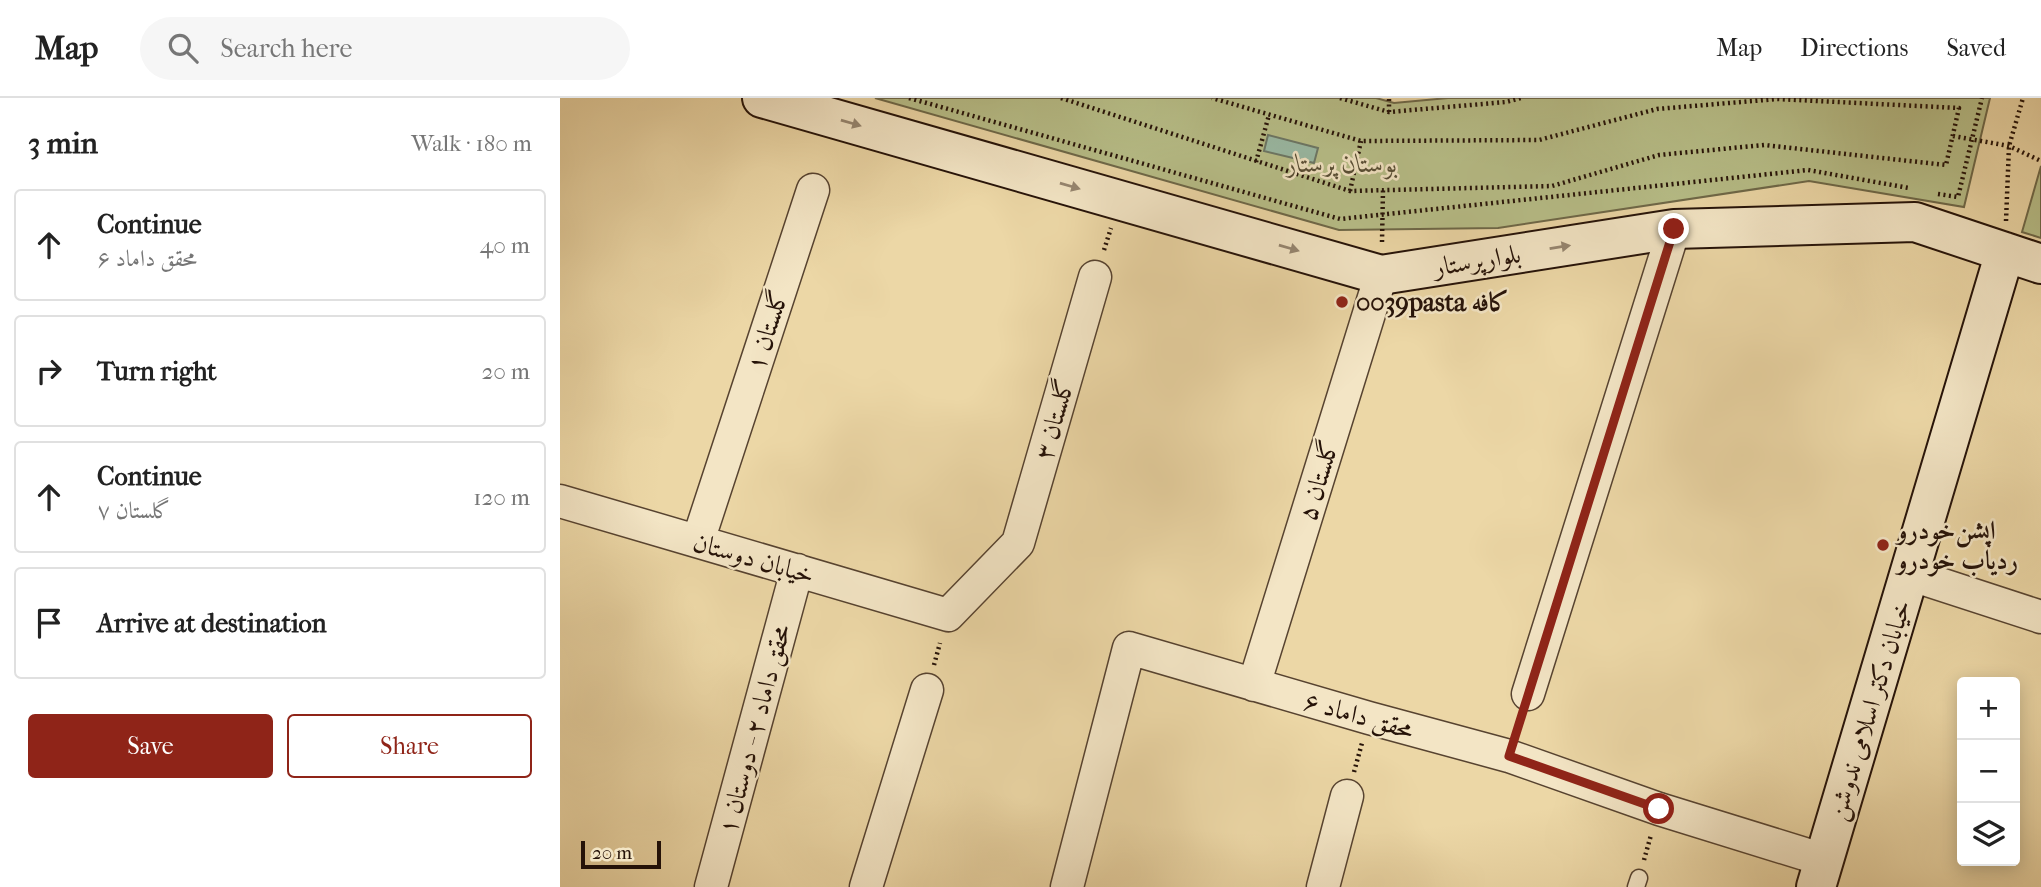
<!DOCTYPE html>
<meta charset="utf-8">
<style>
:root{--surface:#fff;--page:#f6f6f6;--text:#222;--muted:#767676;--line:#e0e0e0;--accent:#8f2418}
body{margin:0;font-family:"IM FELL French Canon",Amiri,serif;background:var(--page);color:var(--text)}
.controls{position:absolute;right:21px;bottom:21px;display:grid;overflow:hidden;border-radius:7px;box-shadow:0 4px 18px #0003}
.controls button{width:63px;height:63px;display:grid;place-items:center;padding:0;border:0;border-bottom:2px solid var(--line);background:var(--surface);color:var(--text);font:35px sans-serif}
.scale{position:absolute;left:21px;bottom:18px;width:80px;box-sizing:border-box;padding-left:7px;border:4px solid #251208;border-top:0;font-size:19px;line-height:24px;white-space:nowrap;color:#251208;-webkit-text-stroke:5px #f3e5c5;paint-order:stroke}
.stop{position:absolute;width:21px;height:21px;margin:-16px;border:5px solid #8f2418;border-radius:50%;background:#fff}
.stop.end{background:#8f2418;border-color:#fff;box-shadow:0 2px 7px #0008}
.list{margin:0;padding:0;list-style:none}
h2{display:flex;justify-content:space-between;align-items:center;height:91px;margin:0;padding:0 28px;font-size:30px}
h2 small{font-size:23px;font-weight:400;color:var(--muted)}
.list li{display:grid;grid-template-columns:46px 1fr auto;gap:21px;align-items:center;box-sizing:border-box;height:112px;margin:0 14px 14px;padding:0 14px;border:2px solid var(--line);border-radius:7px}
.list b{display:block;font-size:26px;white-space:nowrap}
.list p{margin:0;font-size:23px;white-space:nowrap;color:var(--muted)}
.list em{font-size:23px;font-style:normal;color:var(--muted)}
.actions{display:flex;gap:14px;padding:21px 28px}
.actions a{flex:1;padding:16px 0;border:2px solid var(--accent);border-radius:7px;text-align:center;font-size:24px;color:var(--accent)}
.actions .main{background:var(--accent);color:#fff}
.icon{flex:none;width:38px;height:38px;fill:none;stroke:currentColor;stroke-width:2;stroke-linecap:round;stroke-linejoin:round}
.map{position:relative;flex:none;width:1481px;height:789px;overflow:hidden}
header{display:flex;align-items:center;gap:42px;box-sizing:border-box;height:98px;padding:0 35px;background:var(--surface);border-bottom:2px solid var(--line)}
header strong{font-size:33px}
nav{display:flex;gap:38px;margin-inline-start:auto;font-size:24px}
.search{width:490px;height:63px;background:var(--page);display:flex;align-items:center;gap:18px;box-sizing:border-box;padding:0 24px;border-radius:38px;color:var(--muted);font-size:26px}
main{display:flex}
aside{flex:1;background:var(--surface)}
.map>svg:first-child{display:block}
.green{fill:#b7be88;stroke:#6e6848;stroke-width:2}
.water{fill:#99baa5;stroke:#6b7766;stroke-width:2}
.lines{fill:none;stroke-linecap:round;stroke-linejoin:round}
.lane-casing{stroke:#574330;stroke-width:19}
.street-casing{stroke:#574330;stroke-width:35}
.secondary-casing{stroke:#251208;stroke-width:42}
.path{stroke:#251208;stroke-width:4.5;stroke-dasharray:2 3.5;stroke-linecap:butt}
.lane{stroke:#f3e5c5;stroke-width:16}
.street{stroke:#f3e5c5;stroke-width:32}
.secondary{stroke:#f3e5c5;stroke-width:38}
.oneway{fill:#968670}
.route{stroke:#8f2418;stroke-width:9}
.poi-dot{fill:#8f2418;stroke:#f3e5c5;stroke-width:2.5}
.labels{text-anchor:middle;stroke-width:5;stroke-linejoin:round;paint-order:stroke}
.park-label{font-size:26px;font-style:italic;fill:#584e35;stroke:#f3e5c5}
.street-label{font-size:26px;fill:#251208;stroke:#f3e5c5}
.poi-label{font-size:26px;font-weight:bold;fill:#251208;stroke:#f3e5c5;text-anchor:start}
</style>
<header>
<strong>Map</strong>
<div class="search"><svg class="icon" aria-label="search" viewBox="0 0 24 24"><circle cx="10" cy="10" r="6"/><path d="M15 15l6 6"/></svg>Search here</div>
<nav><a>Map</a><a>Directions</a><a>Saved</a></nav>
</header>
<main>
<aside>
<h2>3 min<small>Walk · 180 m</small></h2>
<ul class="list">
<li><svg class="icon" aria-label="ahead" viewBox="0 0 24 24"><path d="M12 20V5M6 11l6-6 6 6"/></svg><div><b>Continue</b><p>محقق داماد ۶</p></div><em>40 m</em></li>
<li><svg class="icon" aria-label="right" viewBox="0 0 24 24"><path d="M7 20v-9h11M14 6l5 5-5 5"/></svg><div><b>Turn right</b></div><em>20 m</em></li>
<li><svg class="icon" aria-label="ahead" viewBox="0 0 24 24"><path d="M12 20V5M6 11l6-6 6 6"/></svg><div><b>Continue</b><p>گلستان ۷</p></div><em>120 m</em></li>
<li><svg class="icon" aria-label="arrive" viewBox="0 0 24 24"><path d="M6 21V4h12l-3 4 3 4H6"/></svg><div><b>Arrive at destination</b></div></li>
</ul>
<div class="actions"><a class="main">Save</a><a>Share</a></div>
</aside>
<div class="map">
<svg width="1481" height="789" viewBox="0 0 1481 789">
<rect width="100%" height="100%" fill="#ecd7a6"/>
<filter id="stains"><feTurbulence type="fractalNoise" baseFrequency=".00286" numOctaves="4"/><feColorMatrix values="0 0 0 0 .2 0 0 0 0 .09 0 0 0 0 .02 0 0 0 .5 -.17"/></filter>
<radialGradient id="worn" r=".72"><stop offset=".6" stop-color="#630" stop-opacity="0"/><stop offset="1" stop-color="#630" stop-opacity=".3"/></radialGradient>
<!-- green -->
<path class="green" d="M315 0H816L834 5 888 0H1430L1404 109 1249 83 938 130 779 132Z
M1481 68V140L1462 134Z"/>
<!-- water -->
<path class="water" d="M708 37 758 50 754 65 704 53Z"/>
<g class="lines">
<defs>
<path id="lane" d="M1076 789 1079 780"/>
<path id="street" d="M0 403 388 517 458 445 535 179
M138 443 253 92
M1349 476 1481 519
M694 587 821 177
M968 596 1114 131
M151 789 237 472
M306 789 367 592
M507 789 569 550 809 620 949 658 1099 711 1264 762
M763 789 787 698"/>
<path id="secondary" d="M202 0 821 177 1114 131 1355 124 1481 166
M1256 789 1445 154"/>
</defs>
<!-- lane casing -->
<use href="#lane" class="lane-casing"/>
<!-- street casing -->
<use href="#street" class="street-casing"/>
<!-- secondary casing -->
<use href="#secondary" class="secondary-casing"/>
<!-- path -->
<path class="path" d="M349 0 780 121 1248 72 1349 90
M501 0 790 93 992 88 1099 57 1204 47 1386 67 1399 10 1217 1 1097 11 979 42 801 43 652 0
M780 0 829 14 946 4 961 0
M829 14V0
M1393 38 1449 48 1481 63
M696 64 709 17
M790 93 801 43
M1378 96 1398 99 1422 0
M1446 123 1449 48 1463 0
M822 144 823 92
M544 152 551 130
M374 567 380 545
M794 674 802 645
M1084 762 1091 737"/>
<!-- lane -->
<use href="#lane" class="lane"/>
<!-- street -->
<use href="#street" class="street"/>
<!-- secondary -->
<use href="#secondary" class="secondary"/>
</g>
<!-- one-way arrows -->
<defs><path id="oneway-solid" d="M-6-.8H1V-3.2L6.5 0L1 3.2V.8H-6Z" transform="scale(1.75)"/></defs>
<g class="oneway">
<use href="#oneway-solid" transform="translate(291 25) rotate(16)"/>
<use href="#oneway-solid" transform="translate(510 88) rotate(16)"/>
<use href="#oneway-solid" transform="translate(1000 149) rotate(-9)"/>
<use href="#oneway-solid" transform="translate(729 150) rotate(16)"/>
</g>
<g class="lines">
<!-- route -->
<path class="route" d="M1099 711 949 658 1114 131"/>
</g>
<!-- markers -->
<g class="poi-dot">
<circle cx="782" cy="204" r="7"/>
<circle cx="1323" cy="447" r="7"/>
</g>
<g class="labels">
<!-- park labels -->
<g class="park-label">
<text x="782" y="74">بوستان پرستار</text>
</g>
<!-- street labels -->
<g class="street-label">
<text transform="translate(917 162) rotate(-9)" y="9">بلوارپرستار</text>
<text transform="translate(207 232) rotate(-72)" y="9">گلستان ۱</text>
<text transform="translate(494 321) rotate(-74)" y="9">گلستان ۳</text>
<text transform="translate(758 382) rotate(-73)" y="9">گلستان ۵</text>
<text transform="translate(194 460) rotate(16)" y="9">خیابان دوستان</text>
<text transform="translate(1309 612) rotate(-73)" y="9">خيابان دکتر اسلامی ندوشن</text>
<text transform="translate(799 617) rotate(16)" y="9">محقق داماد ۶</text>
<text transform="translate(194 631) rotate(-75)" y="9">محقق داماد ۲ - دوستان ۱</text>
</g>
<!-- poi labels -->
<g class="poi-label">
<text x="796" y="213">0039pasta کافه</text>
<text x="1337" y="441">اپشن‌خودرو<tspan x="1337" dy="30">ردیاب خودرو</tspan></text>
</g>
</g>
<rect width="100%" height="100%" filter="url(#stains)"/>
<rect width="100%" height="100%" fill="url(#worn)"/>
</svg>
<div class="controls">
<button>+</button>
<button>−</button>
<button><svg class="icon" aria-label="layers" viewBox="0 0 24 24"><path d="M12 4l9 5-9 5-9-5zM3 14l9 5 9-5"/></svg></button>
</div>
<div class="scale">20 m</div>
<div class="stop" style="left:1099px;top:711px"></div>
<div class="stop end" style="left:1114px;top:131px"></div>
</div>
</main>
